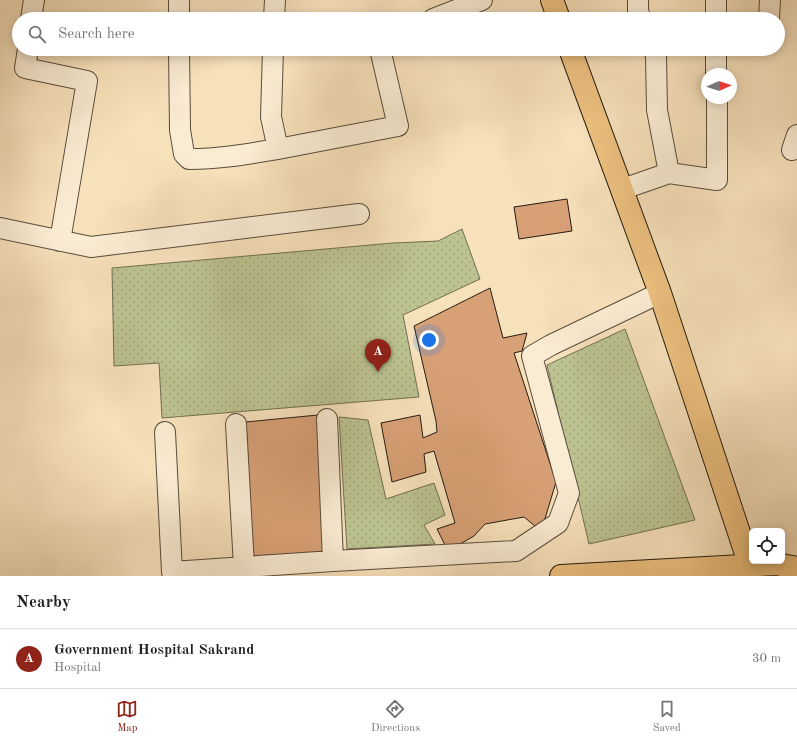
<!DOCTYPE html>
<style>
:root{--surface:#fff;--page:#f6f6f6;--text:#222;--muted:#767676;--line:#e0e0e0;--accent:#8f2418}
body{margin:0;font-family:"Old Standard TT",serif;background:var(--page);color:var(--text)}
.controls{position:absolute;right:12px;bottom:12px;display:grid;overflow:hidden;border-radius:6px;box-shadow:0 2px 10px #0003}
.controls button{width:36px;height:36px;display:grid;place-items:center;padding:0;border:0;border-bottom:1px solid var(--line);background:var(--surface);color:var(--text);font:20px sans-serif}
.compass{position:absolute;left:701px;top:68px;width:36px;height:36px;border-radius:50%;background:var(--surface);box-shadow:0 2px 10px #0003;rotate:87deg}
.you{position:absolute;left:429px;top:340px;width:14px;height:14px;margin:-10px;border:3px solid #fff;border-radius:50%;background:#1a73e8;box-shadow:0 0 0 6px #1a73e833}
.badge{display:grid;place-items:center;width:26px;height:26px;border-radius:50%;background:var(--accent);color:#fff;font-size:13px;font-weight:700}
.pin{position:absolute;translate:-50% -33px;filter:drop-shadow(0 1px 2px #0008)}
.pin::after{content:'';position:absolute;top:21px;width:14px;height:12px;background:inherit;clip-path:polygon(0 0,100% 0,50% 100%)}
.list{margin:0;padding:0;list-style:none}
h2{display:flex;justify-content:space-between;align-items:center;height:52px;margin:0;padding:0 16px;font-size:17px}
h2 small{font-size:13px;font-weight:400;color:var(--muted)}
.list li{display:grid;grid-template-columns:26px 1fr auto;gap:12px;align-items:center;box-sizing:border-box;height:60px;padding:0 16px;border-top:1px solid var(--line)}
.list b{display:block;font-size:15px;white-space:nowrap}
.list p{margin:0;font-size:13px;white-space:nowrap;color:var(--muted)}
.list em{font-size:13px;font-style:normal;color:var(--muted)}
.icon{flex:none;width:22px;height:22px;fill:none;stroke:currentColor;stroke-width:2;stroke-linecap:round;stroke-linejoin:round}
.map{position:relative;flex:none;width:797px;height:576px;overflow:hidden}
.search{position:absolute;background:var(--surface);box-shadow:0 2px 10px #0003;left:12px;right:12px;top:12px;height:44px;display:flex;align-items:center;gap:10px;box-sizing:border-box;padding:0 14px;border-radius:22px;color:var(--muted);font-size:15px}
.sheet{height:112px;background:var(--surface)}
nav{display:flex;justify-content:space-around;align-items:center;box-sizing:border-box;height:56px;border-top:1px solid var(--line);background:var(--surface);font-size:11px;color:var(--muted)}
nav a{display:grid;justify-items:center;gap:2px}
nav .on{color:var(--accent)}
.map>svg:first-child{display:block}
.grass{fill:url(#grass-dots);stroke:#706f51}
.building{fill:#d8a076;stroke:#241b11}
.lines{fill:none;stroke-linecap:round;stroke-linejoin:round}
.minor-casing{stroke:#594c3c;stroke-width:22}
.major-casing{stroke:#241b11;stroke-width:24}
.minor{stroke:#faecd3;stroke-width:20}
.major{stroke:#ecc07e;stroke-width:22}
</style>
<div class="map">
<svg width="797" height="576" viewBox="0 0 797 576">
<defs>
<pattern id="grass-dots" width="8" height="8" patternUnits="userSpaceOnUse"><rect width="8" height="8" fill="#bcc391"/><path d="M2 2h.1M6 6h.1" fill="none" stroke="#a1a77c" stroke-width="1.8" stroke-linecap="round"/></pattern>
</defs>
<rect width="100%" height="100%" fill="#f7e1bb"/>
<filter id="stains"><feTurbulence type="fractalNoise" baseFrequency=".005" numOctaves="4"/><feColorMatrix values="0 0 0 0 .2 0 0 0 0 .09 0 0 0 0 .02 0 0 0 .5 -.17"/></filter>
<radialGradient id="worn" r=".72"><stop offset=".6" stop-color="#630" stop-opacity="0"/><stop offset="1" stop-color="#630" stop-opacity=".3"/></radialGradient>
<!-- grass -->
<path class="grass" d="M462 229 480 279 403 315 419 397 162 418 159 363 114 366 112 268 393 243 438 241Z
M625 329 695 520 589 544 547 365Z
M339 417 368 420 386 499 434 483 445 515 424 525 435 544 347 549Z"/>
<!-- building -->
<path class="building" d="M567 199 572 231 519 239 514 207Z
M490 288 503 338 527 333 522 351 514 353 556 482 544 522 535 526 524 517 485 524 474 536 448 551 437 529 455 523 434 451 424 454 426 472 392 482 381 423 420 415 423 438 437 432 436 421 414 326Z
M318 415 326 552 253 556 246 422Z"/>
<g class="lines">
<defs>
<path id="minor" d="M179 0V19
M638 0V11L641 19
M716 0V19
M769 18 770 0
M31 19 34 0
M274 19 275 0
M433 19 482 0
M28 49 25 68 87 81 60 241
M179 49 180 130 184 154 189 159C219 159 248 154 278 149L271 117 273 49
M653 49 656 55 657 110 669 173
M716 49V74
M278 149 398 126 380 49
M792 150 797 135
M623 189 669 173 717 180V98
M0 228 91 247 359 214
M236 424 244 567
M165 432 172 572 333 561 327 419
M333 561 516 551 558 523 569 493 532 356 551 345 660 293"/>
<path id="major" d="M552 0 559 19
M570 49 660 293 750 566
M561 576 776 564 797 568"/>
</defs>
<!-- minor casing -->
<use href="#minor" class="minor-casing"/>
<!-- major casing -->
<use href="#major" class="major-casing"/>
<!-- minor -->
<use href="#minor" class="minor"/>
<!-- major -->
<use href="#major" class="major"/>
</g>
<rect width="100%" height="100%" filter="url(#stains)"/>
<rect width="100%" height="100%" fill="url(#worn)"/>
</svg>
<div class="controls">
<button><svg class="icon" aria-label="locate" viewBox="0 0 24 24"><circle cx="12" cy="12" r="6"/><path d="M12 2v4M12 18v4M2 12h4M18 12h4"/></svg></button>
</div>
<svg class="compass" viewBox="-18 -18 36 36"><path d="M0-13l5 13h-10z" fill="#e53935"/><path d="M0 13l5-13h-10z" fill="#767676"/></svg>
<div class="you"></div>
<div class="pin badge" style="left:378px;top:372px">A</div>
<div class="search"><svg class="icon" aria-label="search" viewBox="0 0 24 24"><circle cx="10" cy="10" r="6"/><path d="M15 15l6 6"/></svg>Search here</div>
</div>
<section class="sheet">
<h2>Nearby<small></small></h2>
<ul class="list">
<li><span class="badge">A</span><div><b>Government Hospital Sakrand</b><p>Hospital</p></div><em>30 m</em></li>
</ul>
</section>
<nav>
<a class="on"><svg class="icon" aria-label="map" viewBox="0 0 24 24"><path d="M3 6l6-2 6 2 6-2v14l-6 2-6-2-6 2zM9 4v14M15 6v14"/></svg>Map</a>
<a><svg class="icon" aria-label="directions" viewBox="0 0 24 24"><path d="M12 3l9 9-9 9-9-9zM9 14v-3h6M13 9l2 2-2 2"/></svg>Directions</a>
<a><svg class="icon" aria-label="saved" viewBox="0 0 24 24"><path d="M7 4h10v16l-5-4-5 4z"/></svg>Saved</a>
</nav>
